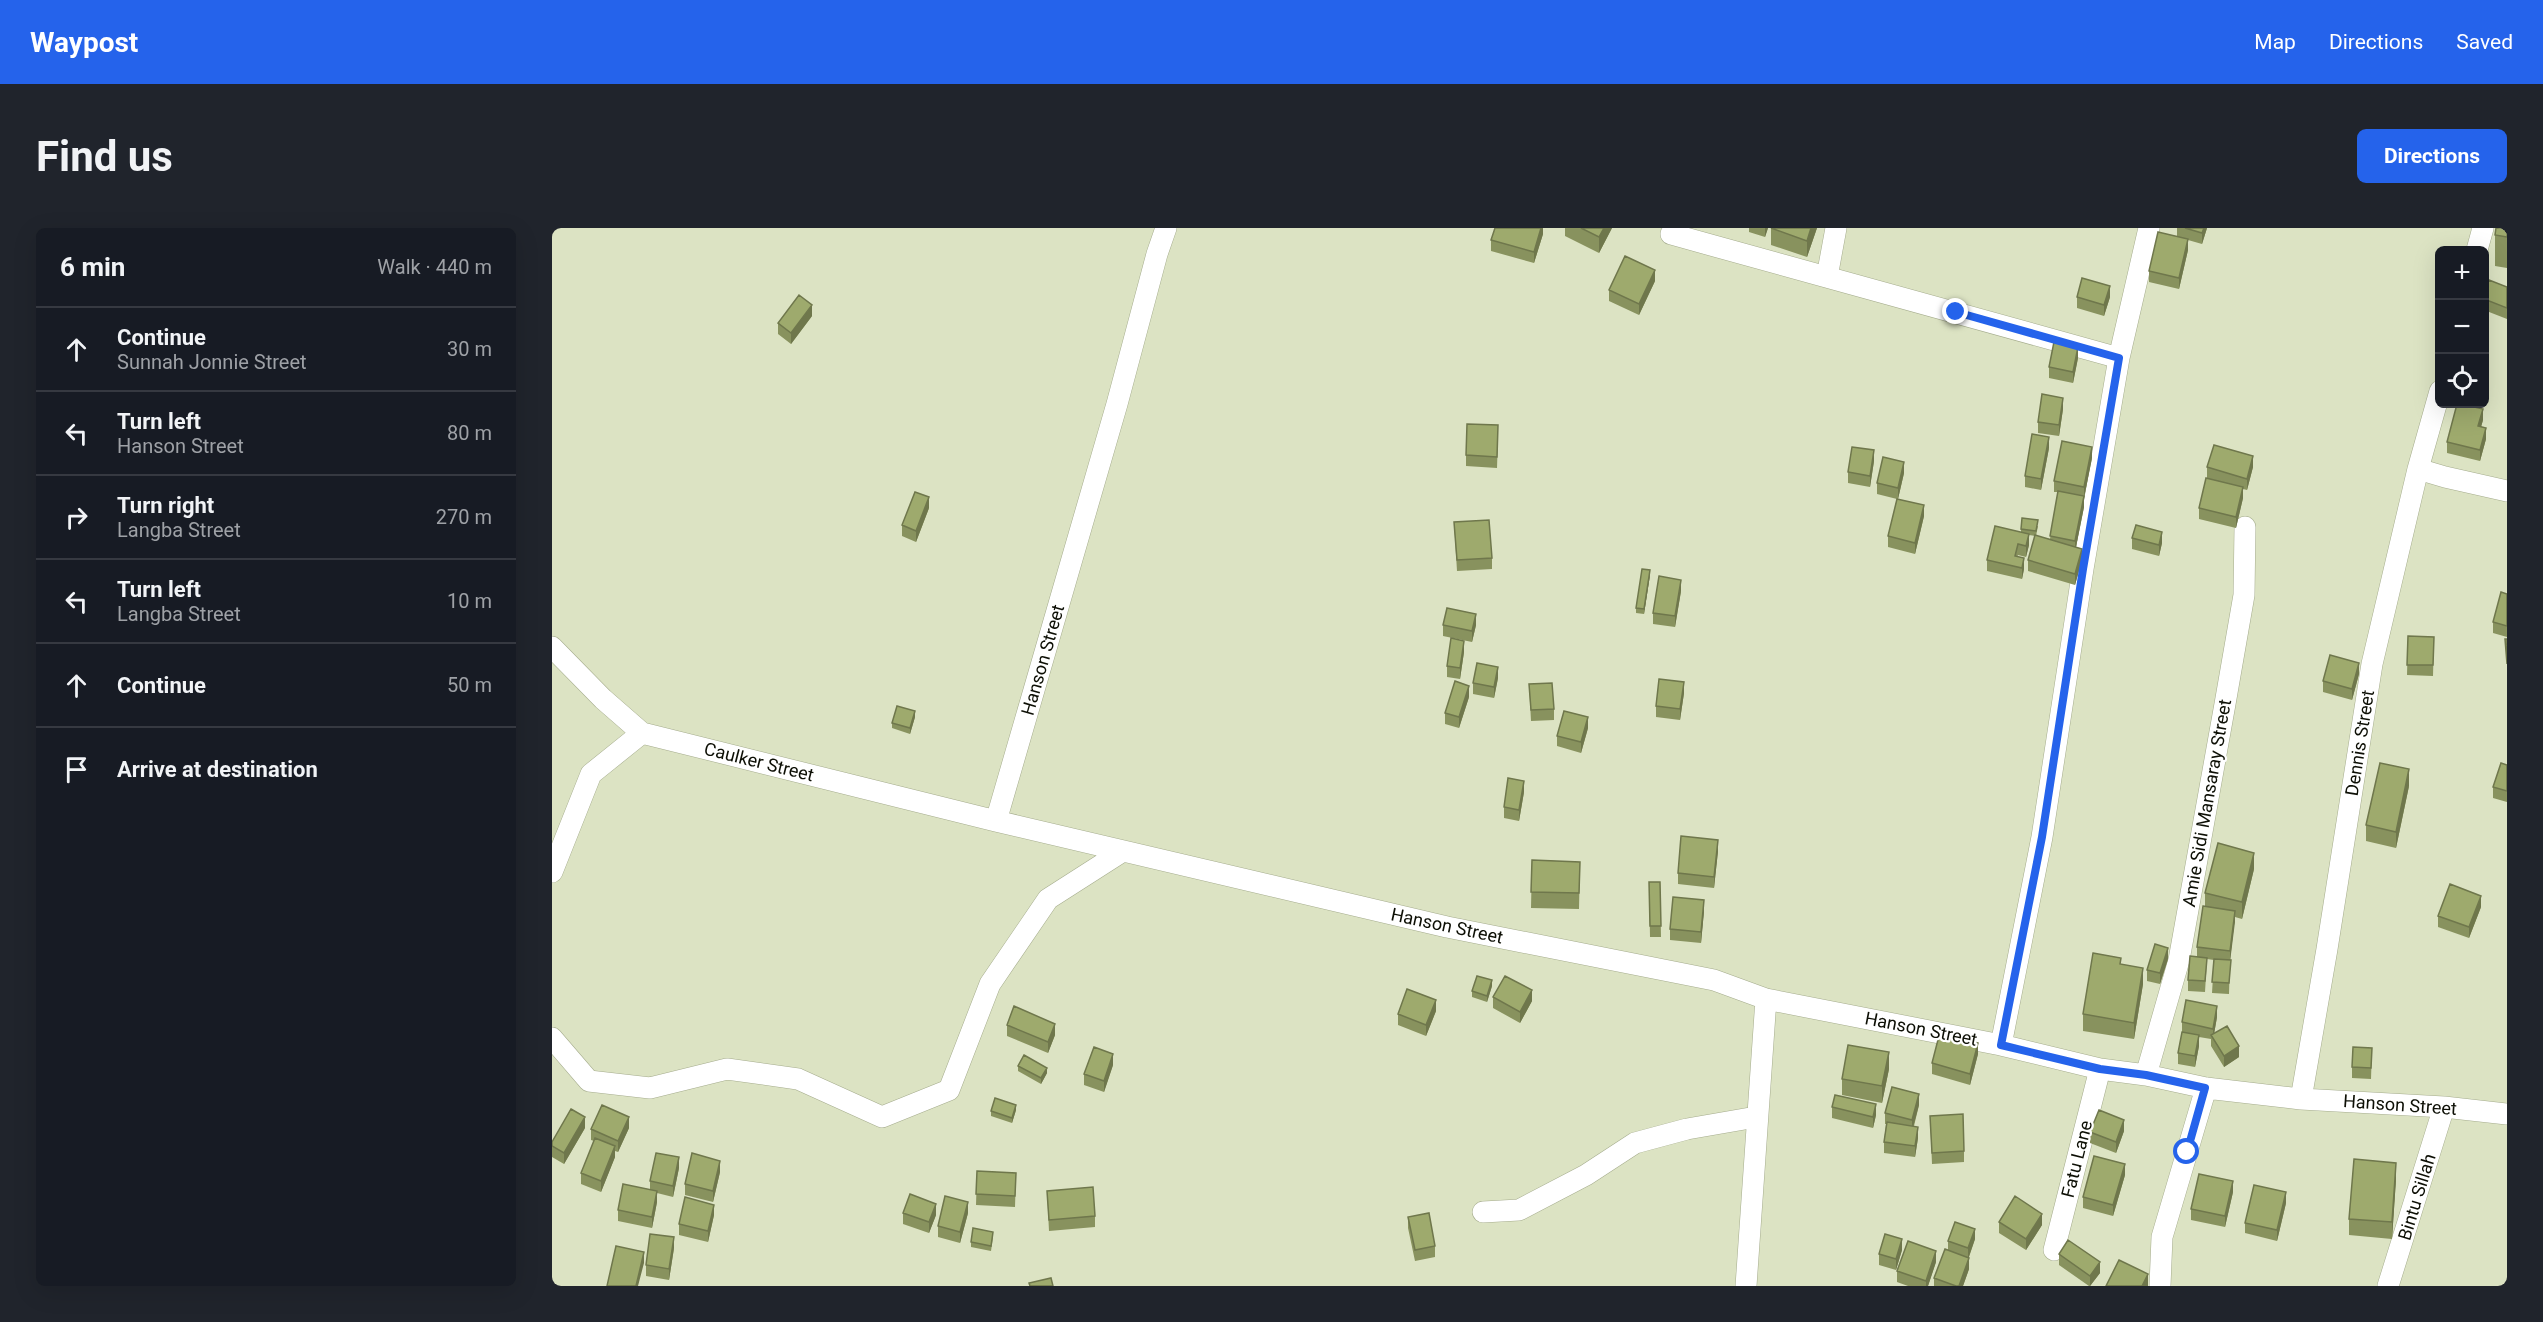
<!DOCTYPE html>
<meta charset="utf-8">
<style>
:root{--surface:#171b24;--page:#20242c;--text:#f1f3f6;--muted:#9ea1a6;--line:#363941;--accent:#2563eb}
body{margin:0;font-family:Roboto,sans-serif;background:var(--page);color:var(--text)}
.controls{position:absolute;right:18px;top:18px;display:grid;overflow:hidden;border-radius:9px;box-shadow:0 6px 24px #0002}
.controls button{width:54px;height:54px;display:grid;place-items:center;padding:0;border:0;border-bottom:2px solid var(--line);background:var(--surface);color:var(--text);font:30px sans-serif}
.stop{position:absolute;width:18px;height:18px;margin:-14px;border:4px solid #2563eb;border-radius:50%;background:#fff}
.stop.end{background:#2563eb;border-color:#fff;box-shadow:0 2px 6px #0008}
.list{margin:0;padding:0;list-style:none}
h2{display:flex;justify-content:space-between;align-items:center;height:78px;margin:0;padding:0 24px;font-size:26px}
h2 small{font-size:20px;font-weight:400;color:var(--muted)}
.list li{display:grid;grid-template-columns:39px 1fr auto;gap:18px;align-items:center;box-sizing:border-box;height:84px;padding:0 24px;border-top:2px solid var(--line)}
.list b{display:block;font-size:22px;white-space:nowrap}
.list p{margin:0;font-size:20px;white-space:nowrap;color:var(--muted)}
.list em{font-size:20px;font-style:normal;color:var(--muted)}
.icon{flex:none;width:33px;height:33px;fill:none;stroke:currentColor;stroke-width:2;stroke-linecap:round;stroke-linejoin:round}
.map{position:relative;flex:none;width:1955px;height:1058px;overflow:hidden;border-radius:9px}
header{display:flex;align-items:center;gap:36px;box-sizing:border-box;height:84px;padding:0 30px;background:var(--accent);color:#fff}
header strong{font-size:28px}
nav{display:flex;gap:33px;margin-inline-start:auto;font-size:21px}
.intro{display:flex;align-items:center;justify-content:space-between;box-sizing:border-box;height:144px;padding:0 36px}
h1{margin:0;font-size:42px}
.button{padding:15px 27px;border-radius:9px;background:var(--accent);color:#fff;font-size:21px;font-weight:700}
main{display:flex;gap:36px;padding:0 36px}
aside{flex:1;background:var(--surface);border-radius:9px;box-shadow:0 6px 24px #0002}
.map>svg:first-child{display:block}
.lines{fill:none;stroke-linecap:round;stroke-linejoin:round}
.street-casing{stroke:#a5ac8d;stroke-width:22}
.street{stroke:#fff;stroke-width:21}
.wall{fill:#88925e}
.shaded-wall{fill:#6f774c}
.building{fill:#9eaa6d;stroke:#6f774c;stroke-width:1.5}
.route{stroke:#2563eb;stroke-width:8}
.labels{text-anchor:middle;stroke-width:4.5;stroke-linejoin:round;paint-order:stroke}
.street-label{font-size:18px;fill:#0d0f05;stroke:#fff}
</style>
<header>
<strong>Waypost</strong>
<nav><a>Map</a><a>Directions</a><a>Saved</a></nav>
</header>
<div class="intro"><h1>Find us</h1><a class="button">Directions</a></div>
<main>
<aside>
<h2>6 min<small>Walk · 440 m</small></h2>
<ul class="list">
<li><svg class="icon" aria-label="ahead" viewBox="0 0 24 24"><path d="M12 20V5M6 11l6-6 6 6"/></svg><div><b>Continue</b><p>Sunnah Jonnie Street</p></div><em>30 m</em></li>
<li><svg class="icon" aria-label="left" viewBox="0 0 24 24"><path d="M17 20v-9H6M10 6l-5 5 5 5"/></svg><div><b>Turn left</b><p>Hanson Street</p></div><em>80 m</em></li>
<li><svg class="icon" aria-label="right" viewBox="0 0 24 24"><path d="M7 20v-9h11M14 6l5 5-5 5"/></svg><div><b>Turn right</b><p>Langba Street</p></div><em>270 m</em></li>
<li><svg class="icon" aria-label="left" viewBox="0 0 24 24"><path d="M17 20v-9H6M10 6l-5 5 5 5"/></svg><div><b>Turn left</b><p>Langba Street</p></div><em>10 m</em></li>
<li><svg class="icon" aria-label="ahead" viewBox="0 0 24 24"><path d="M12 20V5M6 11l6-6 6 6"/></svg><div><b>Continue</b></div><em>50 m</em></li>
<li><svg class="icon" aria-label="arrive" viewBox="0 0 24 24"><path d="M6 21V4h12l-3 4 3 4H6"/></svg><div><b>Arrive at destination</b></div></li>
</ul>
</aside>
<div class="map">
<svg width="1955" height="1058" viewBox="0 0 1955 1058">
<rect width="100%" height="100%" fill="#dce3c3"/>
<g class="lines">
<defs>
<path id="street" d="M1119 6 1567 130 1531 341 1490 609 1449 817
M1925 22 1931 0
M1275 49 1284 0
M1567 130 1597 0
M1866 241 1893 249 1955 263
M0 419 51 471 90 505 444 593 895 699 1162 752 1214 771 1449 817 1548 841 1594 847 1654 860 1749 871 1892 879 1955 886
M444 593 565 176 605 26 614 0
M0 644 39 546 90 505
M0 810 37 853 98 860 175 841 246 851 330 889 397 862 438 756 496 671 571 623
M1594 847 1627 732 1673 476 1692 367 1693 299
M1749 871 1775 721 1820 436 1866 241 1888 163
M931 984 967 982 1034 947 1083 915 1135 901 1204 889
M1502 1022 1548 841
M1194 1058 1214 771
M1608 1058 1610 1009 1654 860
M1836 1058 1892 879"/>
</defs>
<!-- street casing -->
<use href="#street" class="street-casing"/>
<!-- street -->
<use href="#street" class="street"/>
</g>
<!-- wall -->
<path class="wall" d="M991 0V6L982 35 939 23V12Z
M1013 0H1060L1047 25 1013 8Z
M1197 0H1216L1213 9 1197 4Z
M1219 0H1265L1255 29 1219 17Z
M1625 0H1655L1650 16 1636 12V22L1627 61 1597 54V43L1625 8Z
M1955 0V40L1943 38V7Z
M1103 53 1087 87 1057 73V62Z
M1955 59V91L1932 82V65Z
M1525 69H1558L1552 88 1525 80Z
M260 88 239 116 226 106V95Z
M1526 130 1521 155 1497 150V139Z
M1511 181 1507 208 1486 205V194Z
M1931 192 1929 199 1934 211 1928 233 1895 225V214Z
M946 208 945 240 914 238V227Z
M1497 220 1489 262 1473 259V248Z
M1540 230 1532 270V279L1524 319 1530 332 1523 357 1476 343V332L1483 308 1477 307V317L1474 329 1466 327 1465 329 1472 341 1470 351 1435 343V332L1469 304V301L1486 298 1484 308 1498 311 1506 264H1502V253Z
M1322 233 1318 259 1296 255V244Z
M1655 239H1701L1695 262 1691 261V270L1684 300 1647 291V280L1655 250Z
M1352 245 1346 271 1372 288 1363 326 1336 319V308L1345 271 1325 266V255Z
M377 280 364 314 350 308V297Z
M902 294 940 330V341L905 343Z
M1580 310 1610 315 1607 328 1580 321Z
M1098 347 1092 386 1084 385V380Z
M1129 363 1123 399 1101 396V385Z
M1955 366V409L1941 405V394Z
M891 397H924L920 414 891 408Z
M1856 408 1882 409 1881 448 1855 447Z
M912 424 908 451 895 449V438Z
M1807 446 1800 472 1771 464V453Z
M946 450 942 470 921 466V455Z
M977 456 1002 481V492L979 493Z
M1132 465 1128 492 1104 489V478Z
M917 469 907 500 893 496V485Z
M363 489 358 506 340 500V495Z
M1036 500 1029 525 1005 518V508Z
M1955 537V574L1941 570V559Z
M1857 558 1844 620 1814 613V597Z
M972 564 967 593 952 590V579Z
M1166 623 1162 660 1126 656V645Z
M980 632 1028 634 1027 681 979 680Z
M1702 641 1690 691 1683 689 1678 732 1677 766 1660 765 1662 732 1655 731 1653 764 1636 763V752L1645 729V719L1653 679V665Z
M1097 654H1108L1109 709H1098Z
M1929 679 1917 710 1886 699V688Z
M1152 683 1149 715 1118 712V701Z
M1616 731 1608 756 1595 753V742Z
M1569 736 1591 756 1582 811 1531 803V786Z
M940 758 935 774 920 769V763Z
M941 769 980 773 968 795 941 780Z
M884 783 874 808 846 797V786Z
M1665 789 1662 806 1687 829 1672 839 1659 818V811L1647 809V818L1643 839 1626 836V825L1630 804V794Z
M455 797 503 807 496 825 455 808Z
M1820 820 1819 851 1800 850V839Z
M1426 826 1418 857 1380 846V835Z
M561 837 552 864 532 857V846Z
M466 838 495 845 489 856 466 843Z
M1337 841 1330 875 1290 867V851Z
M1367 877 1362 898 1366 910 1363 929 1332 925V914L1334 896H1333V885Z
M1280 879 1324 887 1321 900 1280 890Z
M464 882 460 895 439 888V883Z
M1378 888 1412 923V934L1380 936Z
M33 900 12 936 0 929V914Z
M77 900 66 924 63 923V929L49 964 29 956V945L42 913 39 912V901Z
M1572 903 1564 925 1538 915V904Z
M127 940 121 969 105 965V974L100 1000 66 993V982L98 962V953Z
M425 943 464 945 463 979 424 977Z
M168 944 161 974 133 967V956Z
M1573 947 1561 988 1531 980V969Z
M1844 951 1840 1011 1797 1007V991Z
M495 963 543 988V999L497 1003Z
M1681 964 1673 999 1639 992V981Z
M1734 975 1725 1013 1693 1005V995Z
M351 985 384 987 377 1005 351 996Z
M416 985 408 1015 386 1009V998Z
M162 987 156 1014 127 1007V996Z
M856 989 883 1018V1029L863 1033 856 1000Z
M1447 994 1490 997 1474 1022 1447 1005Z
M441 1009 439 1023 419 1019V1014Z
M1423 1011 1417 1029V1041L1411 1058H1382V1050L1396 1022V1013Z
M122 1020 117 1052 94 1048V1037Z
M1350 1022 1344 1042 1327 1037V1026Z
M1507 1026 1548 1045 1538 1058H1537L1507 1037Z
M1384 1034 1376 1058H1356L1345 1054V1043Z"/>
<!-- shaded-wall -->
<path class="shaded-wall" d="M989 0H991V6L982 35V24Z
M1052 0H1060L1047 25V9Z
M1213 0H1216L1213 9Z
M1259 0H1265L1255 29V13Z
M1652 0H1655L1650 16V5Z
M1636 11V22L1627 61V50Z
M1103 42V53L1087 87V76Z
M1558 58V69L1552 88V77Z
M260 77V88L239 116V105Z
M1526 119V130L1521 155V144Z
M1511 170V181L1507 208V197Z
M1931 181V192L1926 209V198Z
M1934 200V211L1928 233V222Z
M1497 209V220L1489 262V251Z
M1540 219V230L1532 270V259Z
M1322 222V233L1318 259V248Z
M1701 228V239L1695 262V251Z
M1352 234V245L1346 271V260Z
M1691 259V270L1684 300V289Z
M1532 268V279L1523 324V313Z
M377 269V280L364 314V303Z
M1372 277V288L1363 326V315Z
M1610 304V315L1607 328V317Z
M1477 306V317L1474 329V318Z
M1530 321V332L1523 357V346Z
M1472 330V341L1470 351V340Z
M1098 342V347L1092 386V381Z
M1129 352V363L1123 399V388Z
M924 386V397L920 414V403Z
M912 413V424L908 451V440Z
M1807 435V446L1800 472V461Z
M946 439V450L942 470V459Z
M1132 454V465L1128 492V481Z
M917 458V469L907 500V489Z
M363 483V489L358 506V500Z
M1036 489V500L1029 525V514Z
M1857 541V558L1844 620V604Z
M972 553V564L967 593V582Z
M1166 612V623L1162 660V649Z
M1702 625V641L1690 691V674Z
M1929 668V679L1917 710V699Z
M1152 672V683L1149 715V704Z
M1683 683V694L1678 734V723Z
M1616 720V731L1608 756V745Z
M1591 740V756L1582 811V795Z
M940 752V758L935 774V768Z
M980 762V773L968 795V784Z
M884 772V783L874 808V797Z
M1665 778V789L1661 812V801Z
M503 796V807L496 825V814Z
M1647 807V818L1643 839V828Z
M1426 815V826L1418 857V846Z
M1687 818V829L1672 839V828Z
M1337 824V841L1330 875V858Z
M561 826V837L552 864V853Z
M495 840V845L489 856V850Z
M1367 866V877L1360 903V892Z
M1324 876V887L1321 900V889Z
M464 877V882L460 895V890Z
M33 889V900L12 936V925Z
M77 889V900L66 924V913Z
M1572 892V903L1564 925V914Z
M1366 899V910L1363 929V918Z
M63 918V929L49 964V953Z
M127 929V940L121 969V958Z
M168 933V944L161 974V963Z
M1844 935V951L1840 1011V994Z
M1573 936V947L1561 988V977Z
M1681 953V964L1673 999V988Z
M105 963V974L100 1000V989Z
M1734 964V975L1725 1013V1002Z
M416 974V985L408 1015V1004Z
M384 976V987L377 1005V994Z
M162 977V987L156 1014V1003Z
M1490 986V997L1474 1022V1011Z
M1423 1001V1011L1416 1031V1020Z
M122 1009V1020L117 1052V1041Z
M1350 1011V1022L1344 1042V1031Z
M1384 1023V1034L1376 1058H1374V1053Z
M92 1024V1035L86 1058H84Z
M1417 1030V1041L1411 1058H1407Z
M1548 1034V1045L1538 1058V1048Z
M1596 1046V1058H1590Z"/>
<!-- building -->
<path class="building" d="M943 0H989L982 24 939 12Z
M1029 0H1052L1047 9Z
M1219 0H1259L1255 13Z
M1633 0H1652L1650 5Z
M1944 0H1955V9L1943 7Z
M1606 4 1636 11 1627 50 1597 43Z
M1073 28 1103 42 1087 76 1057 62Z
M1530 50 1558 58 1552 77 1525 69Z
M1937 52 1955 59V80L1932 71V65Z
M247 67 260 77 239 105 226 95Z
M1502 114 1526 119 1521 144 1497 139Z
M1490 166 1511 170 1507 197 1486 194Z
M1905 176H1909L1931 181 1926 198 1934 200 1928 222 1895 214Z
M915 196 946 197 945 229 914 227Z
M1480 206 1497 209 1489 251 1473 248Z
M1510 213 1540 219 1532 259 1502 253Z
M1662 217 1701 228 1695 251 1655 239Z
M1300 219 1322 222 1318 248 1296 244Z
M1331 229 1352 234 1346 260 1325 255Z
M1654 250 1691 259 1684 289 1647 280Z
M1506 263 1532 268 1523 313 1498 308Z
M363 264 377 269 364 303 350 297Z
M1345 271 1372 277 1363 315 1336 308Z
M1470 290 1486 292 1484 303 1469 301Z
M937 292 940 330 905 332 902 294Z
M1584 297 1610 304 1607 317 1580 310Z
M1443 298 1477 306 1474 318 1466 316 1463 328 1472 330 1470 340 1435 332Z
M1483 307 1530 321 1523 346 1476 332Z
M1090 341 1098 342 1092 381 1084 380Z
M1107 348 1129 352 1123 388 1101 385Z
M1949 364 1955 366V398L1941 394Z
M895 380 924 386 920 403 891 397Z
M1856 408 1882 409 1881 437H1855Z
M899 410 912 413 908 440 895 438Z
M1953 411H1955V436Z
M1778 427 1807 435 1800 461 1771 453Z
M925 435 946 439 942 459 921 455Z
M1107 451 1132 454 1128 481 1104 478Z
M903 453 917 458 907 489 893 485Z
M1000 455 1002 481 979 482 977 456Z
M345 478 363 483 358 500 340 495Z
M1012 483 1036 489 1029 514 1005 508Z
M1828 535 1857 541 1844 604 1814 597Z
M1949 535 1955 537V563L1941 559Z
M956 550 972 553 967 582 952 579Z
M1129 608 1166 612 1162 649 1126 645Z
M1666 615 1702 625 1690 674 1653 665Z
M980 632 1028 634 1027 665 979 664Z
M1097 654H1108L1109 698H1098Z
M1898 656 1929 668 1917 699 1886 688Z
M1121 669 1152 672 1149 704 1118 701Z
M1651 678 1683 683 1678 723 1645 719Z
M1603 716 1616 720 1608 745 1595 742Z
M1541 725 1569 730 1568 736 1591 740 1582 795 1531 786Z
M1638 728 1655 730 1653 753 1636 752Z
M1662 731 1679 732 1677 755 1660 754Z
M925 748 940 752 935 768 920 763Z
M953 748 980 762 968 784 941 769Z
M855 761 884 772 874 797 846 786Z
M1634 772 1665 778 1661 801 1630 794Z
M462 778 503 796 496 814 455 797Z
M1675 798 1687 818 1672 828 1659 807Z
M1388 804 1426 815 1418 846 1380 835Z
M1630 804 1647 807 1643 828 1626 825Z
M1296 817 1337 824 1330 858 1290 851Z
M542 819 561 826 552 853 532 846Z
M1801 819 1820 820 1819 840 1800 839Z
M472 827 495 840 489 850 466 838Z
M1340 859 1367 866 1360 892 1333 885Z
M1283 867 1324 876 1321 889 1280 879Z
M443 870 464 877 460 890 439 883Z
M50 877 77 889 66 913 39 901Z
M19 881 33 889 12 925 0 918V914Z
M1547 882 1572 892 1564 914 1538 904Z
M1411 886 1412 923 1380 925 1378 888Z
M1335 894 1366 899 1363 918 1332 914Z
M43 910 63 918 49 953 29 945Z
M104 925 127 929 121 958 98 953Z
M140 925 168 933 161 963 133 956Z
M1542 928 1573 936 1561 977 1531 969Z
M1802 931 1844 935 1840 994 1797 991Z
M425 943 464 945 463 968 424 966Z
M1647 946 1681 953 1673 988 1639 981Z
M71 956 105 963 100 989 66 982Z
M1702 957 1734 964 1725 1002 1693 995Z
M541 959 543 988 497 992 495 963Z
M358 966 384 976 377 994 351 985Z
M393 968 416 974 408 1004 386 998Z
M1463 968 1490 986 1474 1011 1447 994Z
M133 969 162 977 156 1003 127 996Z
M877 985 883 1018 863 1022 856 989Z
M1403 994 1423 1001 1416 1020 1396 1013Z
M421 1000 441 1004 439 1018 419 1014Z
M98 1006 122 1009 117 1041 94 1037Z
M1333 1006 1350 1011 1344 1031 1327 1026Z
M1516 1012 1548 1034 1538 1048 1507 1026Z
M1356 1013 1384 1023 1374 1053 1345 1043Z
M64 1018 92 1024 84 1058H55Z
M1393 1021 1417 1030 1407 1058H1404L1382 1050Z
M1567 1032 1596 1046 1590 1058H1554Z
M499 1050 501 1058H478L477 1055Z"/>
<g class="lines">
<!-- route -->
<path class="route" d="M1404 84 1567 130 1531 341 1490 609 1449 817 1548 841 1594 847 1653 860 1635 924"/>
</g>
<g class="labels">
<!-- street labels -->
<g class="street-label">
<text transform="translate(491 432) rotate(-74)" y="6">Hanson Street</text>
<text transform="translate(1808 515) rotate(-81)" y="6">Dennis Street</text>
<text transform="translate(207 534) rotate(14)" y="6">Caulker Street</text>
<text transform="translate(1655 575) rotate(-80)" y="6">Amie Sidi Mansaray Street</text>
<text transform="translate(895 698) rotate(12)" y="6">Hanson Street</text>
<text transform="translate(1369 801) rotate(11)" y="6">Hanson Street</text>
<text transform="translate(1848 877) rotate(4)" y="6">Hanson Street</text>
<text transform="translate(1525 931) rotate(-76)" y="6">Fatu Lane</text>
<text transform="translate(1865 969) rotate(-73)" y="6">Bintu Sillah</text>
</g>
</g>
</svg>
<div class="controls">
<button>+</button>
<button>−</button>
<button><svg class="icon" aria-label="locate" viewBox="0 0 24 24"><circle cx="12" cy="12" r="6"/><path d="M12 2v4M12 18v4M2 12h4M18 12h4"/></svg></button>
</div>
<div class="stop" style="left:1635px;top:924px"></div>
<div class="stop end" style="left:1404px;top:84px"></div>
</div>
</main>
